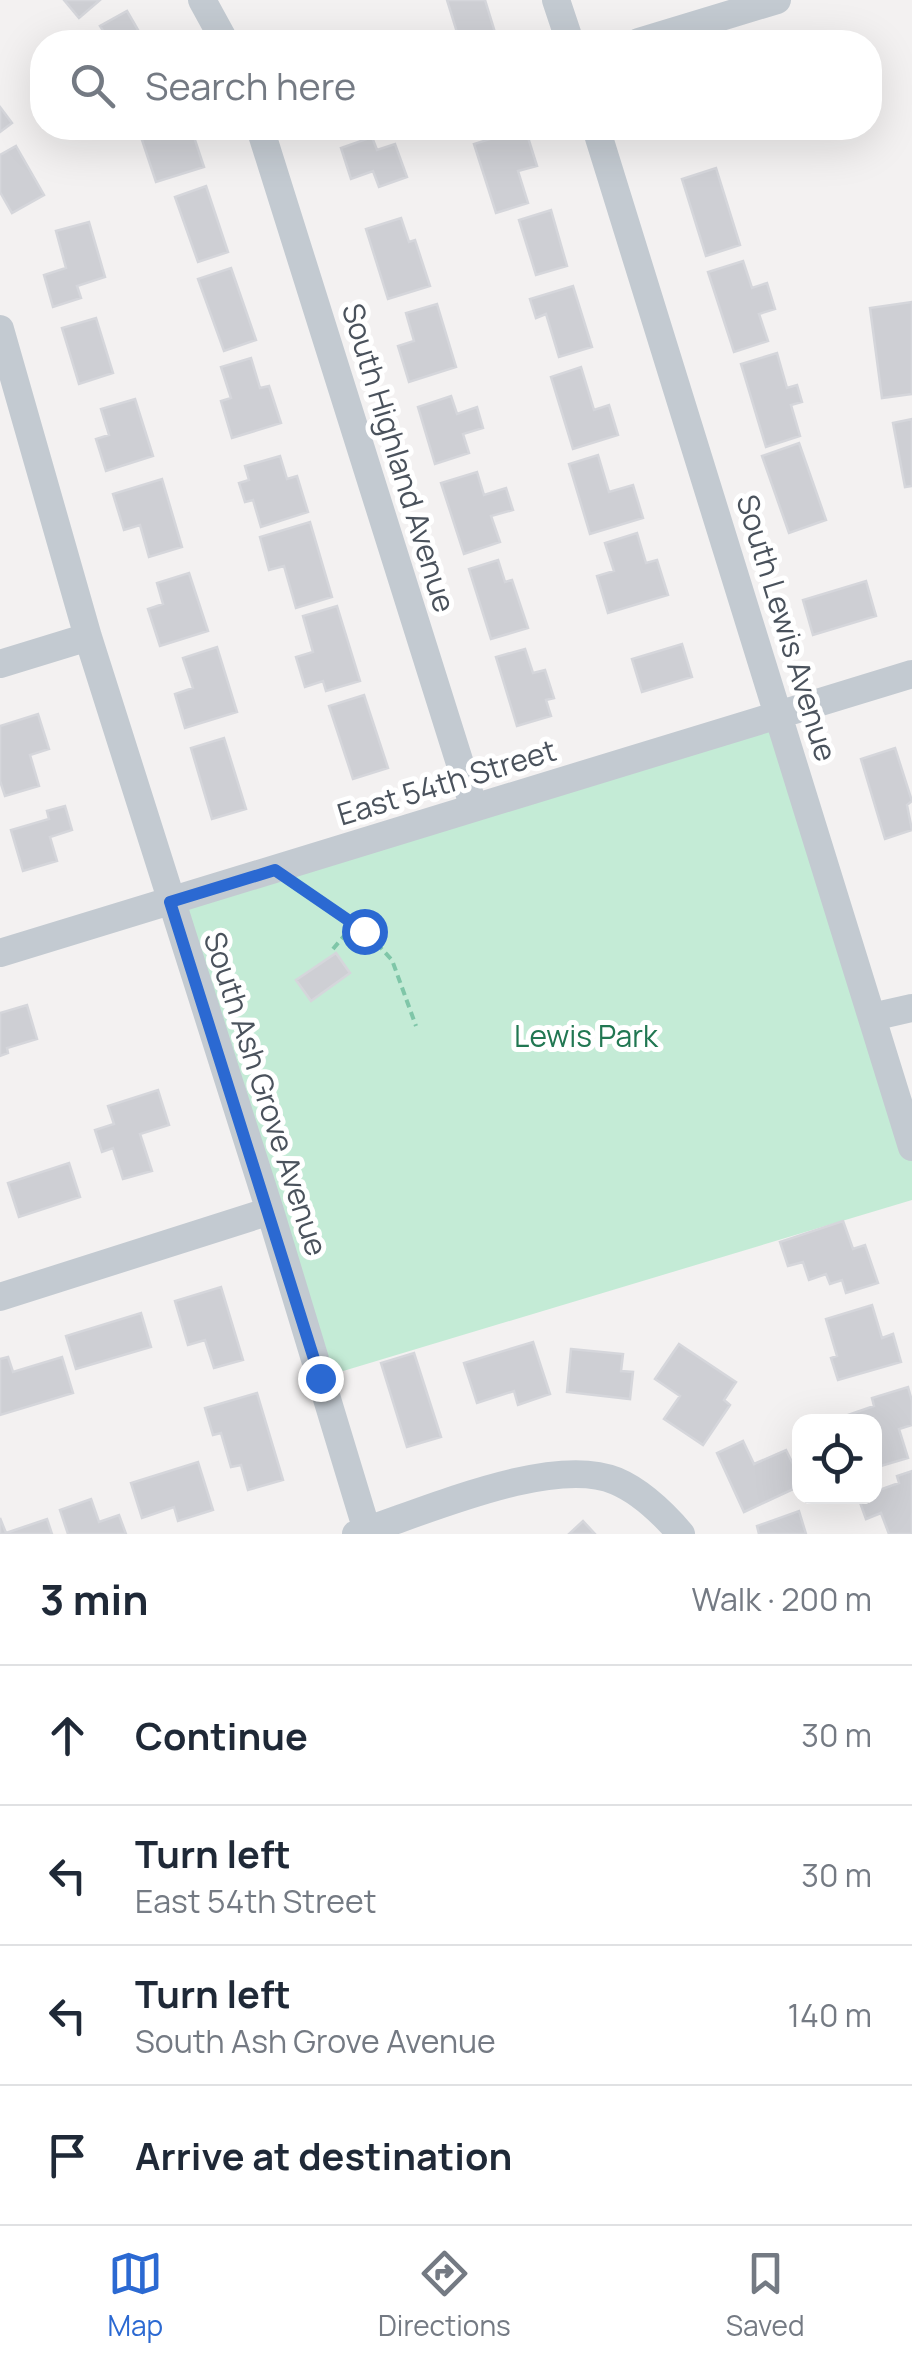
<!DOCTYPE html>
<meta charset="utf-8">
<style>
:root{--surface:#fff;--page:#f2f2f3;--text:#1f2937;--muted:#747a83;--line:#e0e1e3;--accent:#2b69d2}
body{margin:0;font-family:Manrope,sans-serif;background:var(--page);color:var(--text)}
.controls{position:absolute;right:30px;bottom:30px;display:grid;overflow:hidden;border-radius:20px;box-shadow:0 10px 40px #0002}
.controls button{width:90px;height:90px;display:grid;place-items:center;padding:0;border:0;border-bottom:2px solid var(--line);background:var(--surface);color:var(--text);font:50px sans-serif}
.stop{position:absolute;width:30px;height:30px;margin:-22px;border:8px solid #2b69d2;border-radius:50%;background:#fff}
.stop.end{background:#2b69d2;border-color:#fff;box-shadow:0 2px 10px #0008}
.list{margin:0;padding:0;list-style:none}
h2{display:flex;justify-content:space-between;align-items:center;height:130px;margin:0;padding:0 40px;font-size:42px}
h2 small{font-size:32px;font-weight:400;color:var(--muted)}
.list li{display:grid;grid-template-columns:65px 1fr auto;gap:30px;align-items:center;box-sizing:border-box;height:140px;padding:0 40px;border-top:2px solid var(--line)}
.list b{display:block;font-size:38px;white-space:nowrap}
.list p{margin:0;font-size:32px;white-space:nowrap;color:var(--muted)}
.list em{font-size:32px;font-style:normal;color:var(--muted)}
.icon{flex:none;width:55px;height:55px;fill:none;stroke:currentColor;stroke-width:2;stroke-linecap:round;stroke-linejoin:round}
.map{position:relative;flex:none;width:912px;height:1534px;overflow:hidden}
.search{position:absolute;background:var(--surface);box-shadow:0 10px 40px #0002;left:30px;right:30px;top:30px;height:110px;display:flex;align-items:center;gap:25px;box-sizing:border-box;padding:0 35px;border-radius:40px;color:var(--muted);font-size:38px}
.sheet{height:690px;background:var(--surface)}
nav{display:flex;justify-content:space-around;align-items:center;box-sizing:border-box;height:140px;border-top:2px solid var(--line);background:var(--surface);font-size:28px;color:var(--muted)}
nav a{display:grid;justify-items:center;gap:5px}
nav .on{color:var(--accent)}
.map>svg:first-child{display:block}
.green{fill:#c4ebd6}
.building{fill:#cecfd4;stroke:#d5d6db;stroke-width:2.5}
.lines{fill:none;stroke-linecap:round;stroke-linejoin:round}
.path{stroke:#7fc6a8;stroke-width:4;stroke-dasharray:8 5;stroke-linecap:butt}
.minor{stroke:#c3cad1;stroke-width:28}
.route{stroke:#2b69d2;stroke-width:12}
.labels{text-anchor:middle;stroke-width:10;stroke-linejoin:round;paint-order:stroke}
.street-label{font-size:30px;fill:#4a525c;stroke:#fff}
.park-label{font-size:30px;fill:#217752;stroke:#fff}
</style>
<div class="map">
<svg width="912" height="1534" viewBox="0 0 912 1534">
<rect width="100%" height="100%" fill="#f3f1f1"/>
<!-- green -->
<path class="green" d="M779 716 912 1148V1200L320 1378 170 902Z"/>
<!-- building -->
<path class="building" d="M64 0H100L79 18Z
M447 0H485L497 39 460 42Z
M127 11 145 42H110L100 26Z
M0 107 12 123 0 132Z
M138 128H191L204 167 156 182Z
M525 128 537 166 518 171 528 203 496 213 474 144Z
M662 128H716L690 136 688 130 665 137Z
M372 137 377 150 395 144 407 177 379 187 373 171 351 179 341 148Z
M16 146 44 195 12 213 0 192V155Z
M716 168 740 245 706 256 682 179Z
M206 186 228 252 198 262 175 197Z
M551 210 567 266 536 275 519 220Z
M401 218 409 242 415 240 430 286 388 299 366 229Z
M89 222 105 277 77 286 81 298 53 307 44 275 66 268 56 231Z
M743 261 752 288 767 283 775 309 759 314 768 341 734 352 708 272Z
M231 268 256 340 224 351 198 279Z
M573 286 592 347 559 357 546 314 536 318 530 299Z
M912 302V394L882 398 870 308Z
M437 304 456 367 409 382 398 346 414 341 406 313Z
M96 318 113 373 79 384 62 328Z
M777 353 787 388 797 385 802 402 791 405 800 436 766 447 741 364Z
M251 358 260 388 269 386 281 423 232 438 221 401 231 398 221 367Z
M581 367 594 410 609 405 618 435 573 449 551 377Z
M451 396 457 414 477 407 483 428 463 434 469 453 435 464 418 407Z
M135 399 153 456 106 471 96 439 109 435 101 409Z
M912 419V486L905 487 893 423Z
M799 443 826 520 789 533 762 456Z
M598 455 609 492 633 485 643 518 590 534 569 464Z
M280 456 287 479 297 476 308 512 261 527 253 500 245 502 239 483 249 480 245 466Z
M477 472 484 495 506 488 513 510 491 516 500 542 464 554 441 483Z
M162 479 182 547 149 557 140 525 124 530 113 494Z
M310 522 332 597 296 608 284 566 269 570 260 537Z
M637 533 646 563 657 560 668 595 608 613 597 576 614 571 605 543Z
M498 560 505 582 512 580 528 628 491 639 469 569Z
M189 573 208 631 160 646 148 609 163 604 157 583Z
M866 581 876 616 813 635 803 600Z
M337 606 360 681 326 691 323 681 305 687 296 657 313 652 303 616Z
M682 644 692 677 642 692 632 659Z
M217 647 237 712 185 728 175 694 193 688 183 658Z
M525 649 533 673 545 670 554 698 546 700 551 716 517 726 496 657Z
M364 695 388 768 353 779 329 706Z
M38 714 49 749 30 755 39 786 5 796 0 781V726Z
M224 738 246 809 212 819 191 748Z
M895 748 912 801 907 805 912 830 885 839 861 759Z
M65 806 72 830 50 837 57 861 23 871 11 830 49 819 47 811Z
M336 953 350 973 311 1001 296 980Z
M27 1005 37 1039 7 1048 8 1053 0 1056V1013Z
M158 1090 169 1125 140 1134 152 1171 123 1179 113 1148 102 1152 95 1130 114 1124 108 1106Z
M69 1163 80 1197 19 1217 8 1183Z
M843 1221 853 1249 865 1245 878 1283 846 1293 842 1280 830 1284 826 1274 809 1280 803 1262 788 1266 780 1242Z
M221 1287 243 1360 214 1368 205 1340 188 1345 175 1301Z
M872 1305 882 1338 893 1334 901 1362 838 1380 831 1358 837 1356 826 1319Z
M141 1313 151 1347 76 1369 66 1336Z
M533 1342 550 1394 518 1405 514 1391 477 1403 464 1363Z
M679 1344 736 1382 724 1400 730 1405 703 1445 664 1419 680 1396 655 1379Z
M571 1349 623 1354 621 1371 633 1372 630 1399 567 1392Z
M414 1353 441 1437 407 1447 381 1363Z
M8 1357 13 1372 62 1357 73 1393 0 1415V1359Z
M908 1387 912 1401V1425L899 1429 908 1458 874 1468V1422H847L845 1416 874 1406 872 1398Z
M257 1393 283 1480 248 1490 241 1465 231 1467 221 1433 213 1435 205 1408Z
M743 1441 754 1464 786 1450 800 1478V1486L744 1512 717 1453Z
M198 1462 213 1510 178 1521 174 1507 142 1518 131 1483Z
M912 1471V1534H889L881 1513 866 1519 858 1497 874 1496V1492L899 1483 897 1476Z
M91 1499 99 1522 119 1515 126 1534H68L60 1510Z
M799 1511 806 1534H759L757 1526Z
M0 1518 6 1533 47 1519 52 1534H0Z
M583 1521 595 1534H569Z"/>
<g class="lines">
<!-- path -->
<path class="path" d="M304 889 365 931 392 960 416 1026
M333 949 365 911"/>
<!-- minor -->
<path class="minor" d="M202 0 225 42
M556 0 570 42
M639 42 777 0
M260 128 474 808
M596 128 912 1147
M0 329 88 637 270 1211 368 1534
M0 664 88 637
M0 953 912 674
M872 1017 912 1008
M0 1297 270 1211
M356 1534C422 1513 552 1454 616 1481 642 1492 663 1513 681 1534"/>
</g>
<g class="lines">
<!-- route -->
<path class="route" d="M320 1378 170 902 275 870 364 931"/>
</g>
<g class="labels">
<!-- street labels -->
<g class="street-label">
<text transform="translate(398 458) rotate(73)" y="10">South Highland Avenue</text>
<text transform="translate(786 628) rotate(73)" y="10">South Lewis Avenue</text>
<text transform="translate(447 783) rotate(-17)" y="10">East 54th Street</text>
<text transform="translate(265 1094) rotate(72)" y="10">South Ash Grove Avenue</text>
</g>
<!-- park labels -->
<g class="park-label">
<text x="586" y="1047">Lewis Park</text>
</g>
</g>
</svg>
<div class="controls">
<button><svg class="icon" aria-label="locate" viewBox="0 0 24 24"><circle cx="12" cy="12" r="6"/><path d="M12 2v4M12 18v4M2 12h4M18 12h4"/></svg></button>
</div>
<div class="stop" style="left:364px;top:931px"></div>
<div class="stop end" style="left:320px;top:1378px"></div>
<div class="search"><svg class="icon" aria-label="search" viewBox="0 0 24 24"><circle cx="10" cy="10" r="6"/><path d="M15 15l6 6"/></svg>Search here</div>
</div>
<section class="sheet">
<h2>3 min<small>Walk · 200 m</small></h2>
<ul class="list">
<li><svg class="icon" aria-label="ahead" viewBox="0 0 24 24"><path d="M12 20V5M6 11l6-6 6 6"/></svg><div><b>Continue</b></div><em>30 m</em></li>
<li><svg class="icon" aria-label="left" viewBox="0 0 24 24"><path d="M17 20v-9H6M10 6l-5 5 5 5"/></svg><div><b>Turn left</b><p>East 54th Street</p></div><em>30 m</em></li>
<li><svg class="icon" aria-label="left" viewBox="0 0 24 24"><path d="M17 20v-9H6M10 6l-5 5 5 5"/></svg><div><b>Turn left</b><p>South Ash Grove Avenue</p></div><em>140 m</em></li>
<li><svg class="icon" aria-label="arrive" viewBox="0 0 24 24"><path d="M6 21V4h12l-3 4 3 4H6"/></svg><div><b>Arrive at destination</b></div></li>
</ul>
</section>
<nav>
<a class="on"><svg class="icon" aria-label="map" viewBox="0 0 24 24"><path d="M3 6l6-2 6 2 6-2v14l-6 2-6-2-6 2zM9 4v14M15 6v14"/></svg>Map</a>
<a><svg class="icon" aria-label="directions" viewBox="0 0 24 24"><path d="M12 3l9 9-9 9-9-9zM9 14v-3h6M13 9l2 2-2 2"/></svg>Directions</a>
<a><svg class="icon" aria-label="saved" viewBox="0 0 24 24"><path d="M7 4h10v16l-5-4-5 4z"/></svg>Saved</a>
</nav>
